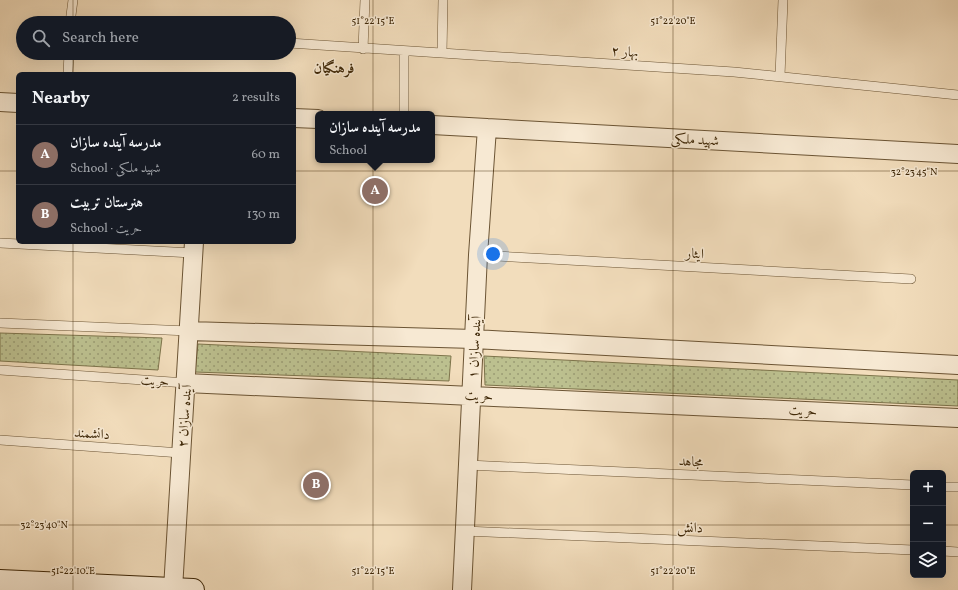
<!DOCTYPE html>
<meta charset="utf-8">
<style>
:root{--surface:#171b24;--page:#20242c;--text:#f1f3f6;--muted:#9ea1a6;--line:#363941;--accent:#c59692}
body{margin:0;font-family:Vollkorn,Amiri,serif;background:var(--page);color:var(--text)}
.controls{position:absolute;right:12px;bottom:12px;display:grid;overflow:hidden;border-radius:6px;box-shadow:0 4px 16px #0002}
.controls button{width:36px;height:36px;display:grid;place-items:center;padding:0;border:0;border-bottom:1px solid var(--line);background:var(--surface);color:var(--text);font:20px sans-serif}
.you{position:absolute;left:493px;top:254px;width:14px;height:14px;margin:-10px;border:3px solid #fff;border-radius:50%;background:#1a73e8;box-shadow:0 0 0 6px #1a73e833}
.badge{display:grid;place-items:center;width:26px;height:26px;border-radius:50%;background:var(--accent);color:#fff;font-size:13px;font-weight:700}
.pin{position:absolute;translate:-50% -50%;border:2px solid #fff;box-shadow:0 1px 4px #0006}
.popup{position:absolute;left:315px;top:111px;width:120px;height:52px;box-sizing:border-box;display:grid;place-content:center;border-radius:6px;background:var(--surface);filter:drop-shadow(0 1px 3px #0005);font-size:13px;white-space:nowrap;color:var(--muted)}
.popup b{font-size:15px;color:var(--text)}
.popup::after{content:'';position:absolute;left:50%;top:100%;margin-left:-8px;border:8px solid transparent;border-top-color:var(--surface)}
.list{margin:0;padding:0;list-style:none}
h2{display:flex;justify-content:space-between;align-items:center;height:52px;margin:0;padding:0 16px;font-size:17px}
h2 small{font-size:13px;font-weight:400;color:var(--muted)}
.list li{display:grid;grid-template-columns:26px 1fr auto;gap:12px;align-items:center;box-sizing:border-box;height:60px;padding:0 16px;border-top:1px solid var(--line)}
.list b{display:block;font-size:15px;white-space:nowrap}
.list p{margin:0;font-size:13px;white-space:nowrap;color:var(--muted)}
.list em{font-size:13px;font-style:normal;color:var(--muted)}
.icon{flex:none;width:22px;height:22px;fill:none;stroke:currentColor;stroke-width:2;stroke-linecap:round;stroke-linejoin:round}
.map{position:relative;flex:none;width:958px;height:590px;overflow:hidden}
.search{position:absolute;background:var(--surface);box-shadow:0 4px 16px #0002;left:16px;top:16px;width:280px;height:44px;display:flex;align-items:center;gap:10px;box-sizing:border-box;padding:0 14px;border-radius:22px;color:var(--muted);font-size:15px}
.panel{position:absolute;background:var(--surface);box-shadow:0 4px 16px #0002;left:16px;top:72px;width:280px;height:172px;border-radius:6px}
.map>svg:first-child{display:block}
.grass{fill:url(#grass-dots);stroke:#7d744b}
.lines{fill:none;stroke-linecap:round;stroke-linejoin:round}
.service-casing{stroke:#6b5434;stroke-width:10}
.minor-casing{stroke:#6b5434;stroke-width:20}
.secondary-casing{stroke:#3e2707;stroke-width:24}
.service{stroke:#f7e9d3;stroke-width:9}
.minor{stroke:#f7e9d3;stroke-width:18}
.secondary{stroke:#f7e9d3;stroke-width:22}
.ticks{fill:none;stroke:#3e2707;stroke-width:1;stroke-opacity:0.45}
.labels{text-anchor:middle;stroke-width:3;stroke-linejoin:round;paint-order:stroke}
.street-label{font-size:14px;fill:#3e2707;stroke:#f7e9d3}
.neighbourhood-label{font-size:15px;font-weight:bold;fill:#3e2707;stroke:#f7e9d3}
.ticks-label{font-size:10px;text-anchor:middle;fill:#3e2707;stroke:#f7e9d3;stroke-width:3;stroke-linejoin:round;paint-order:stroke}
</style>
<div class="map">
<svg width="958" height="590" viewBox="0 0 958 590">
<defs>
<pattern id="grass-dots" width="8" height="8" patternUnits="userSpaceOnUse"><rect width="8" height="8" fill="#bcc08f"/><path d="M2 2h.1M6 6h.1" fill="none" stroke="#9a9c73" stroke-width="1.8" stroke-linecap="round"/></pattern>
</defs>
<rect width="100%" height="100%" fill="#f2ddbc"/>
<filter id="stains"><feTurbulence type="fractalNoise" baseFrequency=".005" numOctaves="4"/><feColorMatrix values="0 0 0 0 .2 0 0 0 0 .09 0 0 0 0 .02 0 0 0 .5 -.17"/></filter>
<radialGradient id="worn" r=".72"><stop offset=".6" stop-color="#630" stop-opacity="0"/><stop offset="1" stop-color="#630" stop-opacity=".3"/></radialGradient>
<!-- grass -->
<path class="grass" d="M0 333 162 338 158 370 0 361Z
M198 344 451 356 449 381 195 372Z
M484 356 958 380V406L485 385Z"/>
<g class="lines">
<defs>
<path id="service" d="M70 23 73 0
M289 43 734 72 958 95
M363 49 365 0
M442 53 443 0
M68 74 69 53
M780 76 783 0
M404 114V51
M0 243 193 253
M478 255 911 279
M0 323 189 331
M0 370 186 383
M0 440 181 453
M468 465 913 485
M943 487H958
M465 531 913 550
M943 551 958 552"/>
<path id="minor" d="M0 102 18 103
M294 118 318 119
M432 125 958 154
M189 331 474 339 958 365
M186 383 958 418
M173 589 194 242
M462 590 478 255 487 128"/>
<path id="secondary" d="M0 581 193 590"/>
</defs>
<!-- service casing -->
<use href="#service" class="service-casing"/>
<!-- minor casing -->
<use href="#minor" class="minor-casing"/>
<!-- secondary casing -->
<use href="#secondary" class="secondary-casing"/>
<!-- service -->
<use href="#service" class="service"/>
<!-- minor -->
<use href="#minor" class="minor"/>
<!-- secondary -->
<use href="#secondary" class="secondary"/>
</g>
<!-- ticks -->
<path class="ticks" d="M73 0V23M373 0V590M673 0V590M73 53V74M0 171H18M294 171H958M73 242V590M0 525H913M943 525H958"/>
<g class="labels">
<!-- street labels -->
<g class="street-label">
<text transform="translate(625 51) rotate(4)" y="5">بهار ۲</text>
<text transform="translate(695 139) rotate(3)" y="5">شهید ملکی</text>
<text transform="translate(695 253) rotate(3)" y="5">ایثار</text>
<text transform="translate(474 347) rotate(-87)" y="5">آینده سازان ۱</text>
<text transform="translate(155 380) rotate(4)" y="5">حریت</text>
<text transform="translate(479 395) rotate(3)" y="5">حریت</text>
<text transform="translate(803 410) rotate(3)" y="5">حریت</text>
<text transform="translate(184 416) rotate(-86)" y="5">آینده سازان ۲</text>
<text transform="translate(92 433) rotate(4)" y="5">دانشمند</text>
<text transform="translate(691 461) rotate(3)" y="5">مجاهد</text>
<text transform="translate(690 527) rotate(2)" y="5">دانش</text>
</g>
<!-- neighbourhood labels -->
<g class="neighbourhood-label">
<text x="334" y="73">فرهنگیان</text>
</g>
</g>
<g class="ticks-label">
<text x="373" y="24">51°22'15"E</text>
<text x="673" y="24">51°22'20"E</text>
<text x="914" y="175">32°23'45"N</text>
<text x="44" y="528">32°23'40"N</text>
<text x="73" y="574">51°22'10"E</text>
<text x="373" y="574">51°22'15"E</text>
<text x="673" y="574">51°22'20"E</text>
</g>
<rect width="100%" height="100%" filter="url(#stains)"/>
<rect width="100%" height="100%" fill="url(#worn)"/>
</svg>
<div class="controls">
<button>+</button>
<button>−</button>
<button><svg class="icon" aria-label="layers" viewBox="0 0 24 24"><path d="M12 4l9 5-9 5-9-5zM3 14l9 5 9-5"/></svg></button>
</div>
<div class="you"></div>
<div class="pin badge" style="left:375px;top:191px;background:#8d6e63">A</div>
<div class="popup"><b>مدرسه آینده سازان</b>School</div>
<div class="pin badge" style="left:316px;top:485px;background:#8d6e63">B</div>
<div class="search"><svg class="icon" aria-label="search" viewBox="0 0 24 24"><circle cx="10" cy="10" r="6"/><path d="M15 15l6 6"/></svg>Search here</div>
<section class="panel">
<h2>Nearby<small>2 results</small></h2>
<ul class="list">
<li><span class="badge" style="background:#8d6e63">A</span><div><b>مدرسه آینده سازان</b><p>School · شهید ملکی</p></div><em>60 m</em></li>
<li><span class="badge" style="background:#8d6e63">B</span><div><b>هنرستان تربیت</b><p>School · حریت</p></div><em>130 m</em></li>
</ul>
</section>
</div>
